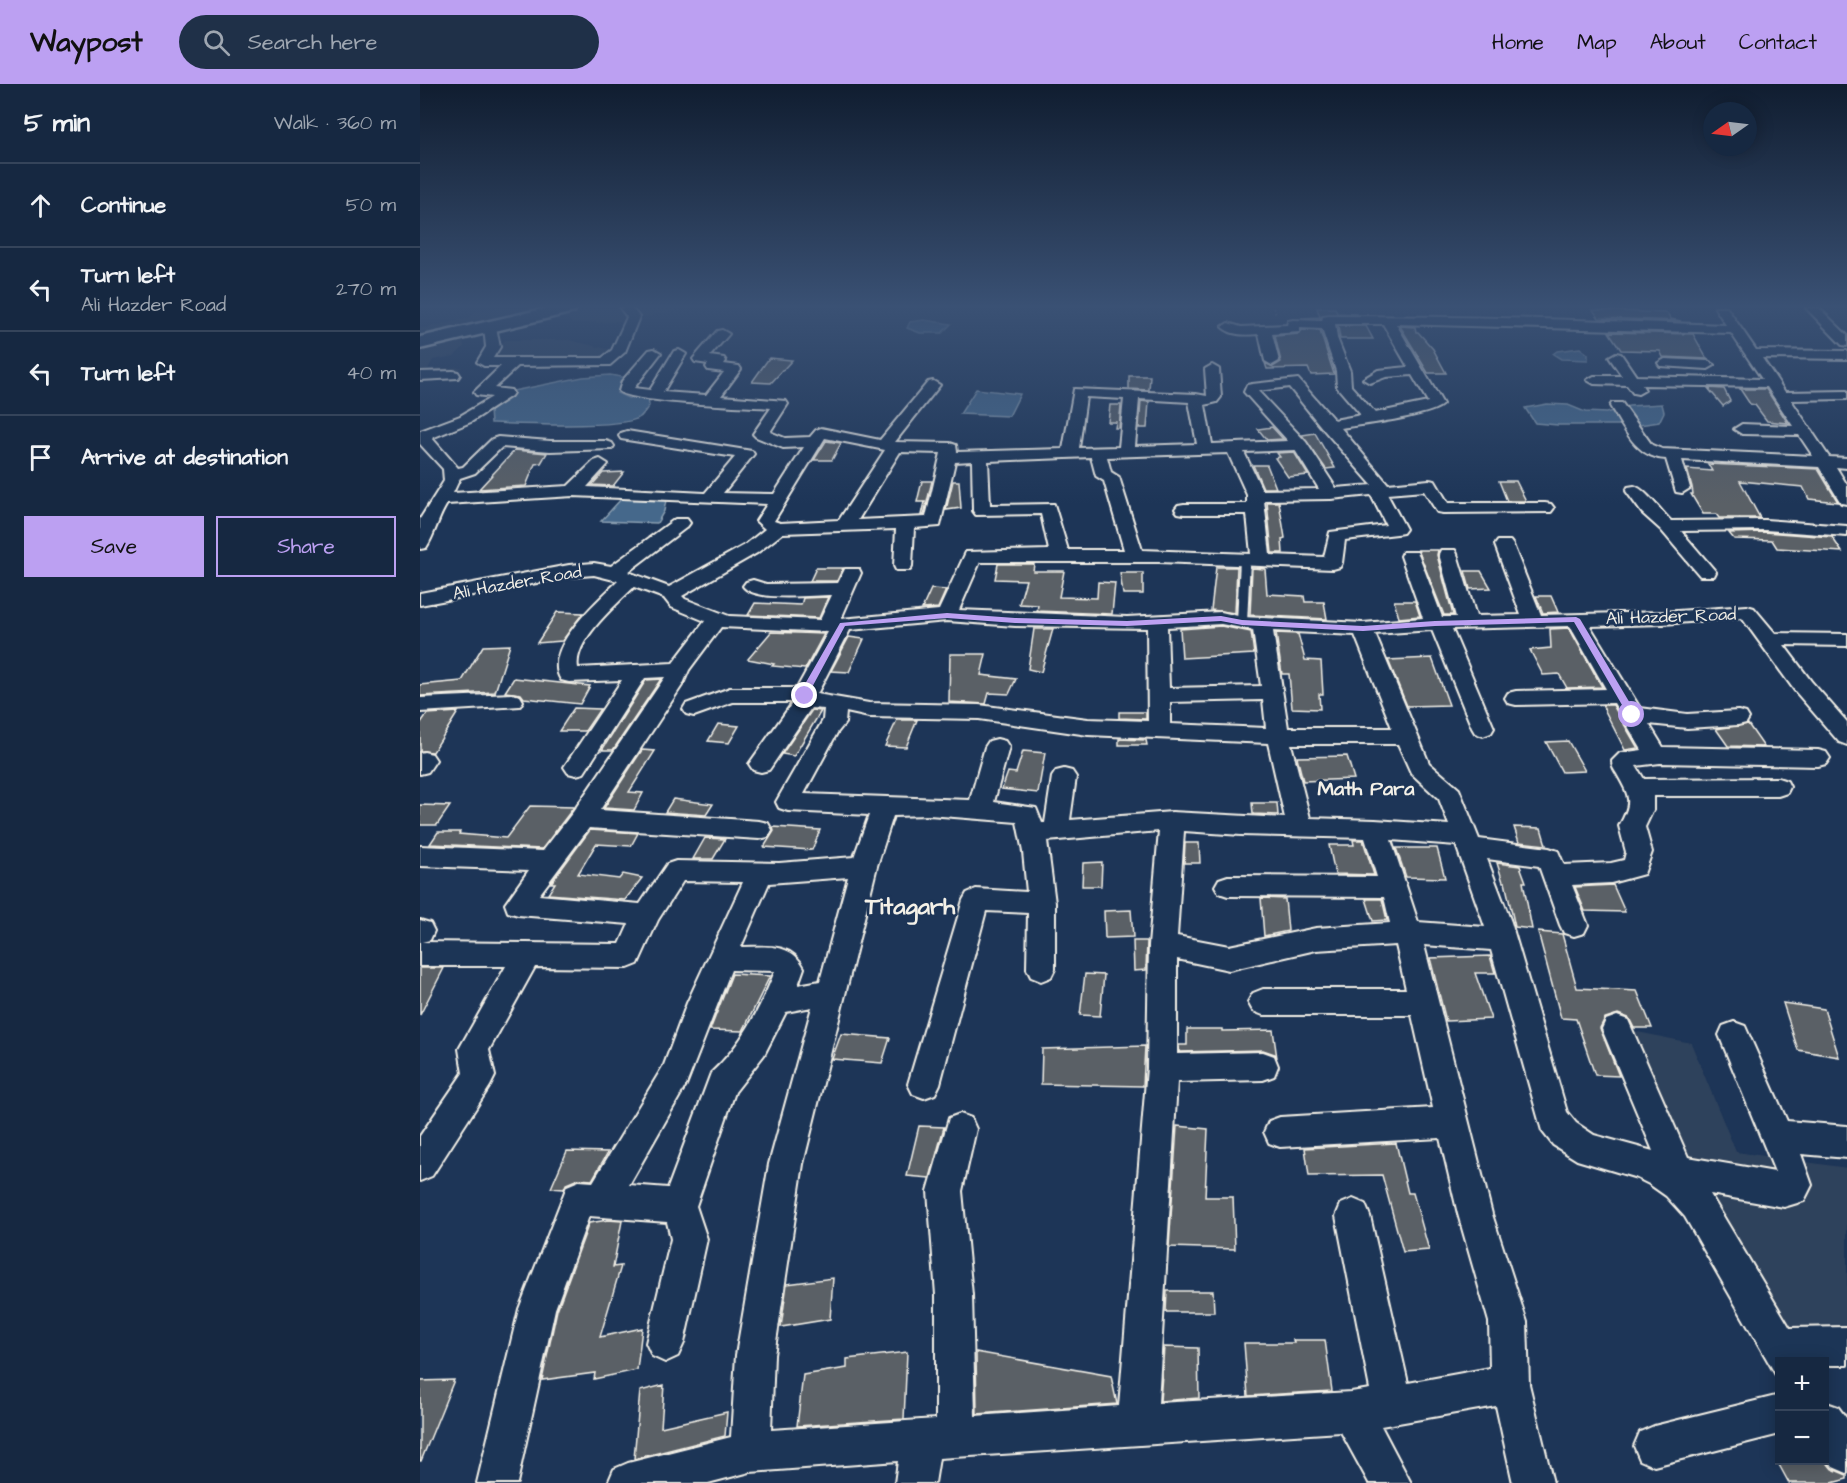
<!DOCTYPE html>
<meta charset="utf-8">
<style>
:root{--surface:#162841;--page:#1f3048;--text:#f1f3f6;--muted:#9ea6b1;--line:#35445a;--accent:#bca0f2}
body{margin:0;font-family:"Architects Daughter",sans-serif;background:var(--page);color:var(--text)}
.controls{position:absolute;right:18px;bottom:18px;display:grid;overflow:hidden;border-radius:0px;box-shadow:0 3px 15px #0003}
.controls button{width:54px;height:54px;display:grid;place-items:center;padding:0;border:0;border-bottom:2px solid var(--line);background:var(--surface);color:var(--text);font:30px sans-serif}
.compass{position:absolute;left:1283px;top:18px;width:54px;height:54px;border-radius:50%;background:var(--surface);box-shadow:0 3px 15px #0003;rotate:256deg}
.stop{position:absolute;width:18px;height:18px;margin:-14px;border:4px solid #bca0f2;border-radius:50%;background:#fff}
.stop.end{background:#bca0f2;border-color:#fff;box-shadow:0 2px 6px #0008}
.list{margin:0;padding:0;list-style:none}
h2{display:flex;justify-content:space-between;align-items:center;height:78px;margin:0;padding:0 24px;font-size:26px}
h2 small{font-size:20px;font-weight:400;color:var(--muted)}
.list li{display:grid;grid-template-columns:39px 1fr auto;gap:18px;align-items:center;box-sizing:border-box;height:84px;padding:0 24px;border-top:2px solid var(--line)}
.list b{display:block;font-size:22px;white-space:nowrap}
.list p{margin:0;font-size:20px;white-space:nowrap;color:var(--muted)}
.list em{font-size:20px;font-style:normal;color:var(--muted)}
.actions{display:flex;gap:12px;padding:18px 24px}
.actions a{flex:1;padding:14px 0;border:2px solid var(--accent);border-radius:0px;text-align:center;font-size:21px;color:var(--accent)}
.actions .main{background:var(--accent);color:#111}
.icon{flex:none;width:33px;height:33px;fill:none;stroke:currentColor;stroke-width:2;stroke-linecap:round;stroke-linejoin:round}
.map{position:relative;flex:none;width:1427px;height:1399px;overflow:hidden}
header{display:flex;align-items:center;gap:36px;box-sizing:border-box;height:84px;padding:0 30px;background:var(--accent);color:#111}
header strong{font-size:28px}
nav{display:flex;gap:33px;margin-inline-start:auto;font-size:21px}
.search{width:420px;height:54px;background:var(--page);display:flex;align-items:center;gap:15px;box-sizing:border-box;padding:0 21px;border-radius:33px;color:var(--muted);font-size:22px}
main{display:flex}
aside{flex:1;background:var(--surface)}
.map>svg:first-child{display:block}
.built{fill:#2f425c}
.water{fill:#44678b;stroke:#8a9eb0;stroke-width:1.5}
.building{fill:#5a6066;stroke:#f4f1e8;stroke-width:1.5}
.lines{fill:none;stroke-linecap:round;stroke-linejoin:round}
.lane-casing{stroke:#f4f1e8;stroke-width:4}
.street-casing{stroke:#f4f1e8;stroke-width:4}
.primary-casing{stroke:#f4f1e8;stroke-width:5}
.path{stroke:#f4f1e8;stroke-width:2;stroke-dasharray:1 3;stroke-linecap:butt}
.lane{fill:#1d3557;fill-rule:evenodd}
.street{fill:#1d3557;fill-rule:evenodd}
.primary{fill:#1d3557;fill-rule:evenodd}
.route{fill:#bca0f2}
.labels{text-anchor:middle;stroke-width:5;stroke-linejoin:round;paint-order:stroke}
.street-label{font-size:18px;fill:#f4f1e8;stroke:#1d3557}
.neighbourhood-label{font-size:20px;font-weight:bold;fill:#f4f1e8;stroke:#1d3557}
.district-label{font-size:24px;font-weight:bold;fill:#f4f1e8;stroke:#1d3557}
</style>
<header>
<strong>Waypost</strong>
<div class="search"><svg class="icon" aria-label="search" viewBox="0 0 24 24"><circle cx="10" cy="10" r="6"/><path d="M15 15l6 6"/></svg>Search here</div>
<nav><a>Home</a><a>Map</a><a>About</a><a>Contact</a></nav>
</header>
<main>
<aside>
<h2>5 min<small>Walk · 360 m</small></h2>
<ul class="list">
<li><svg class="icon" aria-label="ahead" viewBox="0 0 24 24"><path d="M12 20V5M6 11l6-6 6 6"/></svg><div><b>Continue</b></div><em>50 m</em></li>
<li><svg class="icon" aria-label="left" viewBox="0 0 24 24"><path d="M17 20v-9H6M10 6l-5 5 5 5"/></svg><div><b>Turn left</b><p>Ali Hazder Road</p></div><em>270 m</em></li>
<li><svg class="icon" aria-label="left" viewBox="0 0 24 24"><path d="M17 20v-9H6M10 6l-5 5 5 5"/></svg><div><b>Turn left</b></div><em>40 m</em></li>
<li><svg class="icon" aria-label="arrive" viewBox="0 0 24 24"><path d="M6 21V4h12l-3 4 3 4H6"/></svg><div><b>Arrive at destination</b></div></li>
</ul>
<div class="actions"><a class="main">Save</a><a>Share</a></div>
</aside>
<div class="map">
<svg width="1427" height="1399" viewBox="0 0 1427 1399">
<rect width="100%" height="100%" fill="#1d3557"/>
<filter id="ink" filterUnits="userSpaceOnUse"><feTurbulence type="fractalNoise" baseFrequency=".0167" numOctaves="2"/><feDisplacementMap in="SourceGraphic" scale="12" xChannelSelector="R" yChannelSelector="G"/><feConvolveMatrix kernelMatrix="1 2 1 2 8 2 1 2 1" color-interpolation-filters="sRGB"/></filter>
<g filter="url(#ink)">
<!-- built -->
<path class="built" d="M76 224H137L0 256V245L50 234 56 227Z
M154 224H270L200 237 152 240 143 226Z
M42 250 44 263 34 272 13 276 8 285 42 283 33 288 0 290V260Z
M85 256H149L196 267 182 276 68 277Z
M1203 945 1271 959 1316 1068 1427 1084V1248L1354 1249Z"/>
<!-- water -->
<path class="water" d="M504 236 531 240 522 249H500L487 244 490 238Z
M1160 264 1168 270V276L1141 275 1133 270 1137 267Z
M190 291 207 294 197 309 208 314 228 313 229 322C226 325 223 331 220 333 205 345 95 340 71 339L70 326 93 307 163 293Z
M556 305 600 310 589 332 540 330Z
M1127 320 1148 321 1165 328 1186 329 1209 322 1242 320 1244 328 1239 338 1219 341H1138L1115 339 1105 324Z
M203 413 246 416 244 427 237 439 181 437Z"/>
<!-- building -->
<path class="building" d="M897 224H915L917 229 938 230H908L903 231 900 235 881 234 900 233Z
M1173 226 1247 229 1251 235 1261 237 1179 234Z
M918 242H946L953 255H920Z
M980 242 995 243 996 248H998L1013 265 1026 289H1008Z
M882 246 900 247 914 290 891 291 888 284 847 285 845 279 853 283 861 278 855 252 879 250Z
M1189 248 1273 250 1287 275 1243 273 1240 267 1201 266Z
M349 274 372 276 351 299 332 298Z
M709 292H730L729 306 709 305Z
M1288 304 1304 305 1310 317 1303 322Z
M1320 305H1346L1368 339 1347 337 1335 321 1330 320Z
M721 317 729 318 727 344H719Z
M690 321H701L699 344H695L696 338H688Z
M852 343 863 355 847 356 838 345Z
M895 349 915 384 906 385 882 351Z
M406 357 421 359 412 376H394Z
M95 366 127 369 121 379 115 380 106 402 59 405Z
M874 368 888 391 868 393 855 374 860 373 857 369Z
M1288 380 1398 385 1418 418 1389 415 1383 403 1320 397 1340 434H1299L1296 430H1283L1271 410H1273L1272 403 1267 385 1292 387Z
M833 381H847L856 404H843Z
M204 388 193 402 172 401 183 389Z
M502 397H512L504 431H502L505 418H497Z
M533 397H539L541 424 526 426Z
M1079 397H1096L1106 417H1087Z
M847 418H859L865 454 862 455 863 469H852Z
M1345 448 1412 453 1422 468 1357 464 1352 456 1314 455 1309 449Z
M998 466H1018L1017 471 1033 531H1024Z
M578 480H614L613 487H644L639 513 677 514 678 498 695 499 692 530 617 527 618 521 599 520 606 496 575 495Z
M796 483H817L815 529 791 526Z
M396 484H423L417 497H390Z
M832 484 845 485 847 510 884 512 885 518H904L907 535 830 531Z
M1045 487H1061L1071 504 1050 505Z
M700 489H723V510H703Z
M511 505 526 506 518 524 502 525Z
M1116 512H1131L1138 528 1123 529Z
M408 513 399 534 328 531 335 519 381 521 383 514Z
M974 517H995L1000 532 979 534Z
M137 528 163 529 142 557 117 559Z
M801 542 831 548 834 570 762 574 760 545Z
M1149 544 1182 603 1147 604 1139 590 1123 591 1110 566 1131 564 1130 545Z
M614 545H633L621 588 608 585Z
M351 548 404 550 385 585 352 582 354 580 328 575Z
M856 549 878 550 885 576 901 577 903 610H899L900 625 872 624 869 590H862Z
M429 553 444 555 429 588 411 587Z
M90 561 75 608 0 612V601L42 597 63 562Z
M530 570H566L561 591 596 595 589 610 569 609 566 620 529 618Z
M1012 574 1029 621 987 622 968 576Z
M94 594 149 600 170 602 160 620 104 614 101 610 85 608Z
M241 595 193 666H182L226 596Z
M1182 621H1193L1218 664 1205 666Z
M154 624 180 625 165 647H139Z
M392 626 401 627 374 672 362 670Z
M38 628 13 668 0 667V640L7 630Z
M699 628H726V635L699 634Z
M477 636H497L486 663 465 662Z
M298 640 319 642 309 659 288 657Z
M1328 640 1344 663 1308 662 1296 645Z
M699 655 726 656 727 661H699Z
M1148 657 1165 687 1142 688 1126 658Z
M222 666 235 667 209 708 223 709 214 726 184 724Z
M603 667 625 669 618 709 582 705 588 688 596 689Z
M927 672 934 695 883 697 877 673Z
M253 715 293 720 286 731 245 728Z
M832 719H857L858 731 833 730Z
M0 721 30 722 17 741H0Z
M110 722 154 723 122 765 10 760 18 748H40L39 750 86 754Z
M353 743 400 746 392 766 344 763 354 747Z
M1094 743 1121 744 1126 761 1099 758Z
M170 746 218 749 211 762 176 760 158 790 199 795 203 790 222 794 205 816 128 810 135 799H131Z
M285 754 305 755 293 775H273Z
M933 756H943L954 791 915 790 909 761H934Z
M765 759H779L780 779H764Z
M976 764H1017L1025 794 986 793Z
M682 778 681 802H662L663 779Z
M1077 779 1100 782 1106 798H1103L1112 845 1095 843 1085 798H1083Z
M1193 801 1205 828 1165 827 1155 803Z
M841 814 865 815 868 847 844 852Z
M946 815H962L967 836 953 837Z
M711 826 713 853 685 854 684 827Z
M1118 848 1142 850 1157 904 1217 907 1232 944H1214L1209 934 1198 930 1185 934 1180 944 1199 992 1175 991 1156 935 1141 934Z
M713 857H727L726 886 714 887Z
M1070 872 1075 889H1055L1071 935 1026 937 1010 874Z
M0 884H24L0 931Z
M312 890 350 892 323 947 290 946Z
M665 890 684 891 680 932 660 931Z
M1363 919 1404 925 1419 973 1378 966Z
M767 945H802V947L853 946 857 974 855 970 843 966 759 968V961H767Z
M421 950 470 954 462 979 412 975Z
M725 962 723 1002 621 1000 622 965Z
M499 1042 524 1043 510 1094 487 1092Z
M757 1042 788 1045 785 1113H813L815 1165 749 1163Z
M976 1059 988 1109H993L1009 1166 983 1168 962 1091 889 1092 885 1064Z
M147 1067 188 1068 172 1096 158 1095 146 1100 144 1105 131 1104Z
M188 1136 202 1137 193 1183 201 1182 180 1253 222 1244 217 1286 174 1295 175 1289 122 1296 137 1226 169 1139Z
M413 1194 410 1235 361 1243 367 1200Z
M747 1207H793L794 1228H746Z
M873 1256H905L912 1307 828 1312 824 1259H874Z
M744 1263 778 1264 779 1314 740 1317Z
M487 1268 484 1335 377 1342 383 1291 427 1284V1275Z
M556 1268 691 1292 697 1320 557 1330Z
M34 1296 1 1377H0V1297Z
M244 1301 241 1343 307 1328 305 1352 214 1375 220 1307Z
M1404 1375 1412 1385 1427 1391V1395L1412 1399H1369L1357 1377Z"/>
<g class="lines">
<defs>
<path id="lane" d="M825 472 830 475 827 539 822 542 817 539 820 475Z"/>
<path id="street" d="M200 224H212L219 233 205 268 190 281 98 282 74 304 91 306 93 309 91 312 51 338 12 354 38 384 43 383 72 355 78 353 130 357H186L192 359 194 362 192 365 130 367 82 363 55 389 40 394 33 409 148 402 174 377 180 375 188 380 167 403 285 409 315 373 201 355 199 352 201 349 207 347 332 367 334 370 303 409 354 410 384 363 363 364 336 353 333 350 351 324C327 322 210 319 199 307L202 297 229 266 234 265 241 269 214 304 230 306 254 267 259 266 266 270 243 308 286 311 304 288 288 286 286 283 288 280 275 278 273 275 297 247 302 246 309 250 290 272 304 274 306 277 304 280 319 282 321 285 301 312 366 317 368 320 350 348 365 354 390 353 396 346 401 344 460 356 508 298 513 297 520 301 475 358 530 359 536 361 537 368 643 365 654 305 776 310 787 312 785 285 792 281 799 285 801 313 797 318 785 321 792 360 868 357 824 308 827 301 832 300 878 295 914 336 941 331 917 303 916 287 902 245 880 244 879 248 852 250 859 277 852 281 845 277 839 250C825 251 812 252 802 243L808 239 821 243 867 241 868 237 873 236 902 237 903 233 908 232C1041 232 1173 236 1306 241L1295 224H1307L1336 266 1427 267V275L1342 274 1365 308 1427 307V315L1371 316 1409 373 1427 374V384L1416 383 1427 401V420L1421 419 1399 383 1262 376 1270 404 1262 409 1256 408 1246 375C1216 374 1204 344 1190 322L1192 319H1202L1232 361 1242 365 1393 372 1379 351 1322 350 1314 345 1322 340 1373 342 1347 303 1222 301 1225 306 1218 310 1213 309 1207 301 1174 300 1167 296 1174 292H1202L1189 273 1196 269 1201 270 1216 292 1342 295 1311 249 976 240 1023 320C1013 332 940 341 921 344L968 400 1009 396 1015 397 1028 419H1125L1131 420 1134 424 1131 428 1023 429 1017 428 1004 407 967 410 986 445 983 449 977 450 925 456 922 479 920 483 913 485 739 478H560L539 526 707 533 801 528 822 533 943 539 1003 534 981 472 983 468H997L999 472 1022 533H1036L1019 470 1021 466H1035L1037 470 1056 532 1101 531 1075 461 1078 457H1090L1093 461 1121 531 1243 528 1327 522 1334 524 1355 549 1427 550V562L1364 561 1391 597 1427 638V661L1419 658 1375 607 1322 534 1243 540 1170 542 1220 624 1267 630 1318 627 1326 629 1329 634 1326 639 1318 641 1267 644 1229 640 1243 663 1398 666 1406 668 1410 674 1406 680 1398 682 1240 679 1216 682 1224 695 1358 694 1367 697 1370 703 1367 709 1358 712H1233V726L1225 743 1232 768 1224 790 1191 799 1152 801 1168 841 1164 849 1154 852 1144 849 1140 841 1119 782 1067 775 1091 838 1147 1028 1156 1039 1174 1051 1233 1067 1182 945 1186 936 1197 932 1208 936 1268 1073 1355 1088 1299 951 1303 942 1314 938 1325 942 1367 1037 1427 1042V1074L1381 1070 1392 1101 1384 1117 1364 1123 1290 1110 1370 1244 1427 1243V1281H1404V1278H1360V1293L1356 1291 1265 1133 1246 1112 1229 1100 1217 1094 1157 1076 1133 1061 1122 1047 1071 866 1004 861 1072 1130 1107 1238 1109 1300 1133 1399H1093L1076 1322 961 1342 991 1399H949L921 1348 519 1374 515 1399H475L478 1377 330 1388 288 1399H188L194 1385 208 1379 311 1353 316 1271 349 1080 392 923 366 928 344 971 315 1008 276 1122 287 1155 264 1259 258 1272 245 1278 232 1272 226 1259 251 1155 247 1138 169 1132 135 1225 97 1399H57L99 1225 147 1102 159 1097 173 1098 244 981 267 919 323 798 263 797 238 836 218 880 208 884 115 883 69 966 75 992 70 1002 12 1092 0 1097V1052L43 989 39 965 86 882H0V836L10 839 14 847 10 856 2 858 200 860 209 840 98 831 88 828 85 820 109 786 0 782V762L123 767 153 728 245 593 225 594 164 689 156 691 148 689 144 683 202 596 149 598 141 596C121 565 178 517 198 497L174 491 149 493 0 521V509L149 481 174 479 191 482 255 435H267L270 439 267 443 208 488 249 503 325 461 345 445 336 437 347 420 153 412 27 420C18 434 15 450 6 464L0 465V435L24 397 23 385 0 360V347L40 332 72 313 56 311 54 308 81 282H64L57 278 66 263 64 243 65 240 70 239 76 243 80 263 73 274H182L192 266 207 233ZM915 240H963L988 283 958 286 943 295 950 299 966 293 992 291 1008 318 955 329 931 302 930 287 917 254ZM869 303 903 345 952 401 916 404 886 358 838 307ZM666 313 704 315 699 363 659 364ZM719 315 769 318 777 360 715 362ZM405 354 465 366 419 436 360 439 354 437ZM875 366 899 405 842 406 824 368ZM480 368 521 369 506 433 438 436ZM808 369 827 411V420H764L758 421 755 425 758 429 764 430H827L831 470 722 466 699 393 691 388 687 373ZM671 373 676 392 684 397 704 466H648L634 420 570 421 568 377ZM552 377 553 427 556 431 621 430 629 466 546 468 519 526 421 535 441 489 439 485H425L418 499 346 500 333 496 326 498 323 502C334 518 393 511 412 511L400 536 309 532 265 515 262 512 337 469 363 449 476 445 474 482 476 486H490L492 482 494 444 520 442 535 378ZM951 411 966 441 910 448 904 473 850 471 844 416 911 415ZM214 503 244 514 251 523 285 537 253 579 158 584C153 557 196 521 214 503ZM527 537 595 542 727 544 728 637 668 635 559 621 449 619 397 610 430 546ZM801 540 833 546 841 602 749 604 747 543ZM1150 542 1186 605 1096 607 1088 609 1085 614 1088 619 1096 621 1194 619 1222 666 1200 669 1192 677C1192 683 1194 685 1197 690 1210 713 1213 718 1199 742L1206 768 1204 776 1191 779 1144 781 1138 767 1129 764 1059 755 1039 705 1009 679 955 550 1012 546 1052 644 1055 649 1063 652 1071 649 1074 644 1032 545ZM301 543 408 548 377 604H310L266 620 263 625 266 630 274 632 313 618H373L329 680 333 686 341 688 349 686 391 624 404 625 403 636 356 718 359 724 368 727 449 731 434 773 359 779 256 777 247 780 220 820 119 811 169 744 339 755 348 753 352 746 348 739 339 737 180 726 263 600 269 586ZM853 547 935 551 972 644H868ZM843 616 846 644 750 640V618ZM426 628 449 633 559 635 668 651 848 659 865 734 752 728 650 736 656 693 652 687 644 685 636 687 632 693 625 739H622L616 724 574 718 589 663 585 657 577 655 569 657 565 663 550 716 384 710 417 649 425 639ZM871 660H978L991 689 1019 715 1029 741 955 736 890 734ZM509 731 597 738 603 768 607 808 556 805 547 809 543 816 488 1000 493 1010 504 1014 515 1010 520 1000 566 827 608 829 607 885 611 893 621 897 631 893 635 885V819L627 757 739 747 729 861 727 984 699 1322 555 1332 552 1211 542 1107 556 1045 551 1034 540 1030 529 1034 508 1107 516 1211V1335L351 1346 354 1271 383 1080 457 782 473 732ZM764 747 821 751 945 754 957 793 808 792 799 795 795 802 799 809 808 812 964 813 970 839 896 844 809 862 757 852ZM971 756 1036 761 1065 843 998 838ZM428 793 400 897 378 901 384 884C371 858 346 863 321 863L349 799ZM976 861 986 905H843L833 909 828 918 833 927 843 931H992L1013 1024 860 1033 849 1037 844 1048 849 1059 860 1063 1020 1054 1038 1130 1069 1238 1070 1284 988 1299 950 1132 945 1120 933 1115 921 1120 916 1132 950 1305 931 1308 738 1319 757 998 843 996 854 992 858 982 854 972 843 968 757 970V875L809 886 896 866ZM311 886 355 887C340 925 322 961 291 989L248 1104 209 1101 266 1001Z
M1386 224H1399L1427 251V262L1422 261Z
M1245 275 1288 277 1295 281 1288 285 1240 282 1238 279Z
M33 287 38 288 40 291 38 294 0 296V288Z
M1214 402C1224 404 1242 428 1251 437L1345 436 1427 442V452L1345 446 1261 447 1296 488 1294 492H1280L1241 446 1222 429 1206 407 1208 403Z
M92 610 100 612 103 617 100 622 0 628V614Z
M4 668 12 670 16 676 8 688 0 690V669Z
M1360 1311V1350L1234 1382 1220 1376 1214 1362 1220 1348 1234 1342Z
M1404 1318 1418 1323 1427 1335V1389L1413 1383 1404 1371Z"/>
<path id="primary" d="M127 224H157L154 228 0 265V253Z"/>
</defs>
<!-- lane casing -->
<use href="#lane" class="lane-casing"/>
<!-- street casing -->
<use href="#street" class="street-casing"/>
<!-- primary casing -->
<use href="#primary" class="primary-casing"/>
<!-- path -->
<path class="path" d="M853 224 857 231"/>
<!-- lane -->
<use href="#lane" class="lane"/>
<!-- street -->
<use href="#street" class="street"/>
<!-- primary -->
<use href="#primary" class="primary"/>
</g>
</g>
<!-- sky -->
<linearGradient id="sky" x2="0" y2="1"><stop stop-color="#101d30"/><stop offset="0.53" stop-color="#3a5174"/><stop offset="1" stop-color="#3a5174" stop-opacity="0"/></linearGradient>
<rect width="1427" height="420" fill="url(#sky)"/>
<!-- route -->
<path class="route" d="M527 529 595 534 707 537 801 532 822 536 943 542 1015 537 1156 533 1160 535 1217 631 1209 633 1154 538 1015 542 943 547 822 541 801 537 707 542 595 539 527 534 425 542 390 607V612L385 615 381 612V607L420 539Z"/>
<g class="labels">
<!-- street labels -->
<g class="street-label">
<text transform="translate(97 498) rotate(-10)" y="6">Ali Hazder Road</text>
<text transform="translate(1251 532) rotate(-2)" y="6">Ali Hazder Road</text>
</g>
<!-- neighbourhood labels -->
<g class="neighbourhood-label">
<text x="946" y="711">Math Para</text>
</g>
<!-- district labels -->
<g class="district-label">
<text x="490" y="830">Titagarh</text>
</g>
</g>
</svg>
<div class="controls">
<button>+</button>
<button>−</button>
</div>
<svg class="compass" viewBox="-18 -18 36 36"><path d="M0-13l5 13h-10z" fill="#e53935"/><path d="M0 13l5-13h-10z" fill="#9ea6b1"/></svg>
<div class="stop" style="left:1212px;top:631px"></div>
<div class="stop end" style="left:385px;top:612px"></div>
</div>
</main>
